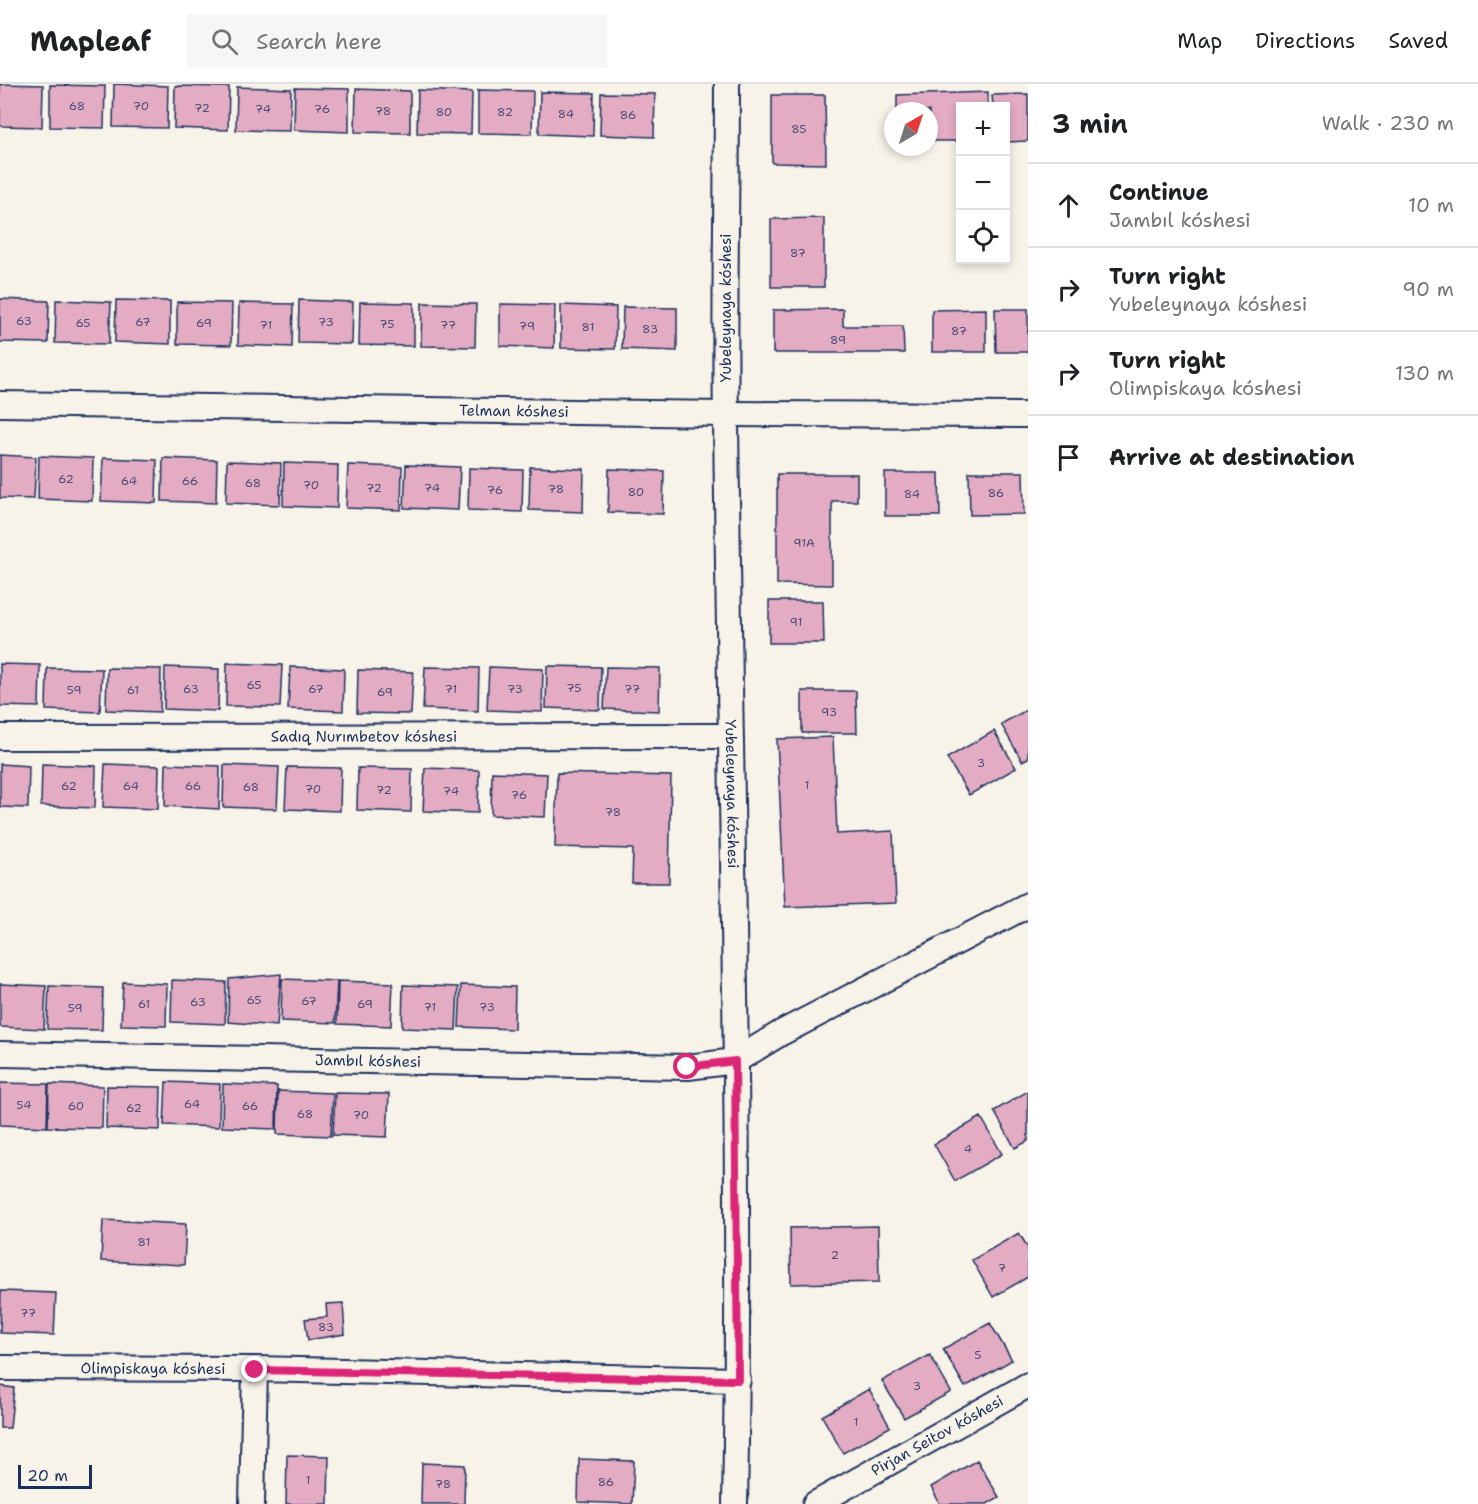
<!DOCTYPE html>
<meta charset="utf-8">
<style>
:root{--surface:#fff;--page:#f6f6f6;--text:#202124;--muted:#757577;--line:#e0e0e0}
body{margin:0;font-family:"Shantell Sans",sans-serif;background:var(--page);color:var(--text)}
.controls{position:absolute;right:18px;top:18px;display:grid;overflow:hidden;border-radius:0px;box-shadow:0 3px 9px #0003}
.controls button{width:54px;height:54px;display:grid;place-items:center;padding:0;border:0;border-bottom:2px solid var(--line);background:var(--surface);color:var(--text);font:30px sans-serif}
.compass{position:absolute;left:884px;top:18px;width:54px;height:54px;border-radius:50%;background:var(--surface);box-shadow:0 3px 9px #0003;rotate:39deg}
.scale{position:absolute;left:18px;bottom:15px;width:74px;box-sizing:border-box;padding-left:6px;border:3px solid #1b2f5e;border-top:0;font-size:16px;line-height:21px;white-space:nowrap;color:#1b2f5e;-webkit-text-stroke:4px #f7f3e8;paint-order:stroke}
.stop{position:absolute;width:18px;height:18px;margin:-14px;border:4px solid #db2777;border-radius:50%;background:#fff}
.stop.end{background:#db2777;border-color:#fff;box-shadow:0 2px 6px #0008}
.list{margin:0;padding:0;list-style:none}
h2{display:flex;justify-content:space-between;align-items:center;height:78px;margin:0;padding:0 24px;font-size:26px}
h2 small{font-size:20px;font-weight:400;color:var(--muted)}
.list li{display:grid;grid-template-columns:39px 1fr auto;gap:18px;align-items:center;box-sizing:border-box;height:84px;padding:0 24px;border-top:2px solid var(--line)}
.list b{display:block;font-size:22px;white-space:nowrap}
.list p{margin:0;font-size:20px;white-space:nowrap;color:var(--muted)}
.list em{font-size:20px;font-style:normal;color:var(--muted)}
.icon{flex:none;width:33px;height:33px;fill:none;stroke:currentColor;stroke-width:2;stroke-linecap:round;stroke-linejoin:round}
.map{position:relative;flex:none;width:1028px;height:1420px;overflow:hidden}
header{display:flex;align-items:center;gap:36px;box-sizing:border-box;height:84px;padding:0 30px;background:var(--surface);border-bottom:2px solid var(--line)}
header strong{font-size:28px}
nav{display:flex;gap:33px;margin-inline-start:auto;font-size:21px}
.search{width:420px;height:54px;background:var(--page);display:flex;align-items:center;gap:15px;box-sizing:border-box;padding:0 21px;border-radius:0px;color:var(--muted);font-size:22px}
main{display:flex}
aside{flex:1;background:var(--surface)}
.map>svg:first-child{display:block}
.building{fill:#e3acc2;stroke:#1b2f5e;stroke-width:1.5}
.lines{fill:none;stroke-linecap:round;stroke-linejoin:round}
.minor-casing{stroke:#1b2f5e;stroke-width:28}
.minor{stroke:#f7f3e8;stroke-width:24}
.route{stroke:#db2777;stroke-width:8}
.labels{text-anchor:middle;stroke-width:4.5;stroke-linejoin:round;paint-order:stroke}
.number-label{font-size:12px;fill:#4d4e77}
.street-label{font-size:15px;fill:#1b2f5e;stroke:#f7f3e8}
</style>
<header>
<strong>Mapleaf</strong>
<div class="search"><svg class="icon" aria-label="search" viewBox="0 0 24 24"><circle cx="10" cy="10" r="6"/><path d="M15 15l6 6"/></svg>Search here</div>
<nav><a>Map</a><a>Directions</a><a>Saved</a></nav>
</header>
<main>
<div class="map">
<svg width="1028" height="1420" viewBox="0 0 1028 1420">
<rect width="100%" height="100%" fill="#f7f3e8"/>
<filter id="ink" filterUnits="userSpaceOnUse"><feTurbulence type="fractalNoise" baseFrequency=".0167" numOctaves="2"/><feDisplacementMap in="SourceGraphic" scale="12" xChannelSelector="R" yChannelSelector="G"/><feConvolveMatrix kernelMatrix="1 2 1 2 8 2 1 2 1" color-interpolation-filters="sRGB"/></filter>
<g filter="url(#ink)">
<!-- building -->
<path class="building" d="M0 0 43 1 42 43 0 42Z
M114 0 168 2 167 44 113 43Z
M50 1 105 2 104 44 50 43Z
M175 2 229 3 228 46 174 44Z
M237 3 291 5 290 47 236 46Z
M295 4 349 5V48L294 46Z
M356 5 410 7V49L355 48Z
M418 6 472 8 471 50 417 49Z
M478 6 533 7 532 50 478 49Z
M540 8 594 9 593 52 539 50Z
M988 8V22H960V57H929V27H897V11Z
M601 9 655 10 654 53 600 51Z
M1028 10V57L1006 58V22H993L992 11Z
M772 11H825L826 80 772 79Z
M824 134V203H771V135Z
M0 215 49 217 48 259 0 258Z
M56 216 111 218 109 260 55 259Z
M116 216 170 217V260L115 258Z
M299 216 353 218 352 260 298 259Z
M177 218 232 219 231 261 177 260Z
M360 218 414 219V262L359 261Z
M239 219 293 220 292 263 238 261Z
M422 219 476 220 475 263 421 262Z
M500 220 555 221 554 264 500 262Z
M561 221 616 223 615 265 561 264Z
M623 223 677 224V267L622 265Z
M843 225V242H903L904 269H773V226Z
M986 225V268H932V226Z
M995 225H1028V268H996Z
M0 371 36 373 34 415 0 414Z
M39 372 93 374 92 417 38 415Z
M103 374 157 376 156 419 101 417Z
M163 374 217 376 216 419 162 417Z
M227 377 281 379 280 421 226 419Z
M284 379 338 381 337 424 283 422Z
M348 381 402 383 401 426 346 424Z
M406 381 460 383 458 426 404 424Z
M530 383 584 385 583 428 529 426Z
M469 384 523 386 522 428 468 426Z
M609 385 664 387 663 430 608 428Z
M969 388H1023L1024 430 970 431Z
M885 389H939L940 432H885Z
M777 390H857V417H832V501L777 500Z
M769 517H823L824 559H769Z
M227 579 282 581 280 623 226 622Z
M0 580 40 581 39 623 0 622Z
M547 582 601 583 600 626 546 624Z
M165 583 219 585 218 627 164 625Z
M290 583 344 585 343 627 288 625Z
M425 583 479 584 478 627 423 625Z
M489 583 543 585 542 628 487 626Z
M606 583 660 584 659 627 604 625Z
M47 584 102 585 100 628 46 626Z
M107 584 161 585 160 628 106 626Z
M358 586 413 588 411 630 357 629Z
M802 607H856L857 649H802Z
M1028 625V674L1022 677 1001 640Z
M994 647 1016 684 969 711 947 674Z
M833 653 837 750 893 747 896 819 785 823 777 655Z
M0 680 29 682 28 724 0 723Z
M42 680 96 682 95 724 41 722Z
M105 680 159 682 158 725 103 723Z
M166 680 220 682 219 725 165 722Z
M224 681 279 683 277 725 223 723Z
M287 683 341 684 340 727 285 725Z
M358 684 412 685 411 728 357 726Z
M425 684 479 686 478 729 423 727Z
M492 688 547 690 545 733 491 731Z
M557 689 671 692 669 799H632L633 765 555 763Z
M281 890 277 942 228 938 229 895Z
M282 895 337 897 335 939 281 937Z
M172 896 226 898 225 940 171 938Z
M338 897 393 899 391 942 337 940Z
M123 898 167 900 166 942 121 941Z
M0 900 46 902 44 945 0 943Z
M403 901 458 903 456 946 402 944Z
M461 901 515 903 514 945 459 943Z
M49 902 103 904 102 946 47 945Z
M166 998 220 1000 219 1043 164 1041Z
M0 999 48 1000 47 1043 0 1041Z
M49 1000 103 1002 102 1044 48 1043Z
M223 1000 277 1002 276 1045 222 1043Z
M107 1002 161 1003 160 1046 106 1044Z
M278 1007 333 1009 331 1052 277 1050Z
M1028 1007V1057L1015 1064 994 1027Z
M335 1009 389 1010 387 1053 333 1051Z
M981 1033 1002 1070 955 1097 934 1060Z
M103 1136 186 1140 184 1181 101 1177Z
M878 1142 879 1198 791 1200 790 1144Z
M1019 1149 1028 1164V1193L993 1213 972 1176Z
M1 1207 56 1209 54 1251 0 1249Z
M343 1219 345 1250 308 1256 305 1235 327 1233 326 1220Z
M990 1239 1012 1276 965 1303 943 1265Z
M930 1271 951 1308 904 1334 882 1297Z
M0 1302 14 1304 10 1344H0Z
M869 1305 890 1343 843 1369 822 1332Z
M287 1371 329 1372 328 1420H286Z
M579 1375 634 1377 632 1420 578 1418Z
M977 1376 999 1413 987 1420H940L931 1403Z
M422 1379 465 1381 464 1420H421Z"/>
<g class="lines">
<defs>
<g id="minor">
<path id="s1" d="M727 0C727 112 724 224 726 335 730 697 742 1059 735 1420"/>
<path id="s2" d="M0 320 725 330 1028 331"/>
<path id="s3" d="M0 653 730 652"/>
<path id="s4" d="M0 970 688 983 735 977 781 949 1028 821"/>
<path id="s5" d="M0 1284 255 1285 738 1296"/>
<path d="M252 1420 255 1285"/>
<path id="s6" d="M815 1420 1028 1301"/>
</g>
</defs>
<!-- minor casing -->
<use href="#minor" class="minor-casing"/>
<!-- minor -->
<use href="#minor" class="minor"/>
</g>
</g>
<g class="lines" filter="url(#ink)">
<!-- route -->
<path class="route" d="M255 1286 738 1296 735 977 687 983"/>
</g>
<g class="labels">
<!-- number labels -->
<g class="number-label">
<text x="77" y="26">68</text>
<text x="141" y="26">70</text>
<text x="202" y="28">72</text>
<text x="263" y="29">74</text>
<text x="322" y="29">76</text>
<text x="383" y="31">78</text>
<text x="444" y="32">80</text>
<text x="505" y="32">82</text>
<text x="566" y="34">84</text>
<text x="628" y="35">86</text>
<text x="799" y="49">85</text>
<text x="798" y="173">87</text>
<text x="24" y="241">63</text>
<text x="143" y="242">67</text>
<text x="326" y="242">73</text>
<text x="83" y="243">65</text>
<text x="204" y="243">69</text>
<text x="387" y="244">75</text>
<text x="266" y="245">71</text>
<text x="448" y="245">77</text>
<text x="527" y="246">79</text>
<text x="588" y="247">81</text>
<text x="650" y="249">83</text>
<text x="959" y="251">87</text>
<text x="838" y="260">89</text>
<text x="66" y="399">62</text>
<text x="129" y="401">64</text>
<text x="190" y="401">66</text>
<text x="253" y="403">68</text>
<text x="311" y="405">70</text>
<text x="374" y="408">72</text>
<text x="432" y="408">74</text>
<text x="556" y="409">78</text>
<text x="495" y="410">76</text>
<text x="636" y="412">80</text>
<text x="996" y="413">86</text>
<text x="912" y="414">84</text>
<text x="804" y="463">91A</text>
<text x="796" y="542">91</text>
<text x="254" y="605">65</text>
<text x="574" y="608">75</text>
<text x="191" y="609">63</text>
<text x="316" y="609">67</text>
<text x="451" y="609">71</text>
<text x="515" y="609">73</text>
<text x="632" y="609">77</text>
<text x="74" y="610">59</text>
<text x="133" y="610">61</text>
<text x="385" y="612">69</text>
<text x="829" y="632">93</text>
<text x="981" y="683">3</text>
<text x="807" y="705">1</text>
<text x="69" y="706">62</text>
<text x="131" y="706">64</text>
<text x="193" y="706">66</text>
<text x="251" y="707">68</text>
<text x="313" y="709">70</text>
<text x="384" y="710">72</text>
<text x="451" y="711">74</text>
<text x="519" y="715">76</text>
<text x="613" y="732">78</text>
<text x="254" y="920">65</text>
<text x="309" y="921">67</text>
<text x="198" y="922">63</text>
<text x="144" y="924">61</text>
<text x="365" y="924">69</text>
<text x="430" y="927">71</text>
<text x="487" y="927">73</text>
<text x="75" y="928">59</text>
<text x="192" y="1024">64</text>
<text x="24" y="1025">54</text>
<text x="76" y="1026">60</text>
<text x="250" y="1026">66</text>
<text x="134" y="1028">62</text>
<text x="305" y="1034">68</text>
<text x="361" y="1035">70</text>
<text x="968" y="1069">4</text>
<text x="144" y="1162">81</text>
<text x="835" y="1175">2</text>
<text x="1002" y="1188">7</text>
<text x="28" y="1233">77</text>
<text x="326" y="1247">83</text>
<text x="978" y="1275">5</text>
<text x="917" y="1306">3</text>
<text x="856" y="1342">1</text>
<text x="308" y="1400">1</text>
<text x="606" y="1402">86</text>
<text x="443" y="1404">78</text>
</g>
<!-- street labels -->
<g class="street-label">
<text transform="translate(726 224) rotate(-90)" y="5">Yubeleynaya kóshesi</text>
<text dy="5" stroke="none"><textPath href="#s2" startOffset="514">Telman kóshesi</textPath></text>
<text dy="5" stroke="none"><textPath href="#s3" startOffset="364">Sadıq Nurımbetov kóshesi</textPath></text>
<text dy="5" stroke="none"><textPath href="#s1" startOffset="710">Yubeleynaya kóshesi</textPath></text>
<text dy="5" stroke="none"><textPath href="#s4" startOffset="368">Jambıl kóshesi</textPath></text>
<text dy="5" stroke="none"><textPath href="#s5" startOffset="153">Olimpiskaya kóshesi</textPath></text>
<text dy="5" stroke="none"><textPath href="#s6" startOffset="140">Pirjan Seitov kóshesi</textPath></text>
</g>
</g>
</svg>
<div class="controls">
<button>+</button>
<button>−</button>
<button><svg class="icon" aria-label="locate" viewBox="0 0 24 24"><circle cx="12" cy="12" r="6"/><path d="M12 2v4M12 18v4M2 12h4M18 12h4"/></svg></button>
</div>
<svg class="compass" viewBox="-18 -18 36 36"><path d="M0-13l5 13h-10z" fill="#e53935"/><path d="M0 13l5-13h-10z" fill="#757577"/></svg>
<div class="scale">20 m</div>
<div class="stop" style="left:687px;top:983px"></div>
<div class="stop end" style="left:255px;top:1286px"></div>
</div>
<aside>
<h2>3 min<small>Walk · 230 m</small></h2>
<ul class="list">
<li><svg class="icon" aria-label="ahead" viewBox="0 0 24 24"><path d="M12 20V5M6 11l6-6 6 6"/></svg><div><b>Continue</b><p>Jambıl kóshesi</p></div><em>10 m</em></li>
<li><svg class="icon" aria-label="right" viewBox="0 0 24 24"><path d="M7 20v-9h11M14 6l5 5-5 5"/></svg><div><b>Turn right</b><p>Yubeleynaya kóshesi</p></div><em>90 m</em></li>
<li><svg class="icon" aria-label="right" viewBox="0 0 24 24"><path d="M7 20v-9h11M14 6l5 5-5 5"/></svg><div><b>Turn right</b><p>Olimpiskaya kóshesi</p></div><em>130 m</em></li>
<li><svg class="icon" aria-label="arrive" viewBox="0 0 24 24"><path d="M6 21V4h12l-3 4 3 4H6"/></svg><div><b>Arrive at destination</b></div></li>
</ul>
</aside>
</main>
